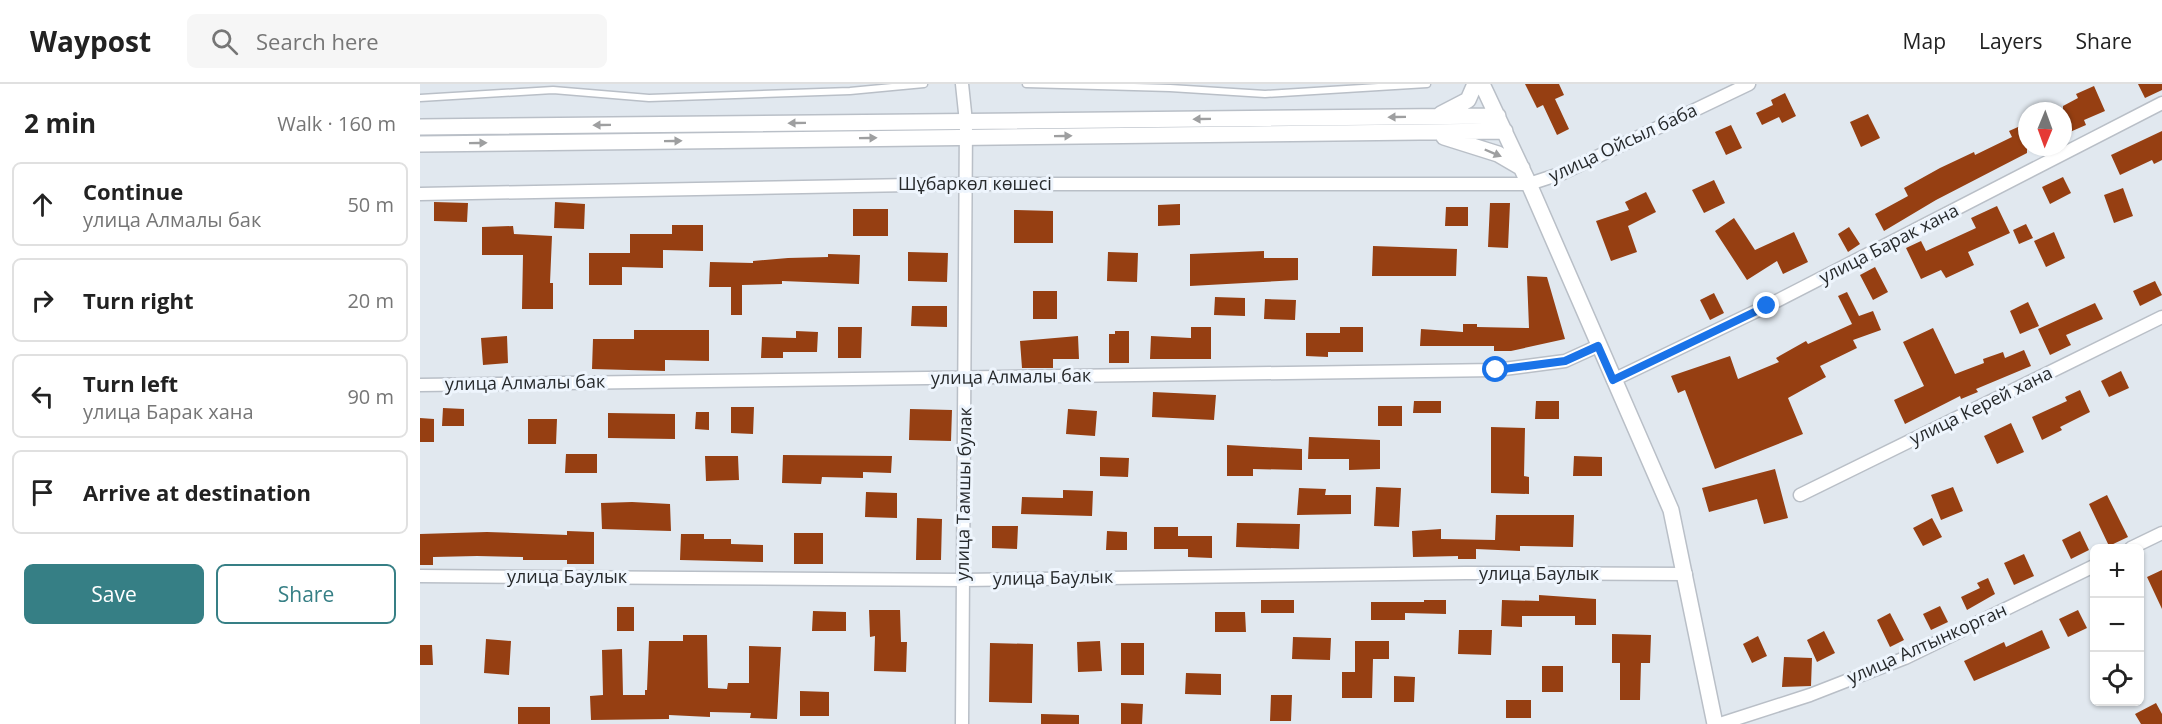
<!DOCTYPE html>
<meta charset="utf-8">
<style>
:root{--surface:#fff;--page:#f6f6f6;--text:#222;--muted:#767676;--line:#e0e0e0;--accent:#367f85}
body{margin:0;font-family:"Open Sans",sans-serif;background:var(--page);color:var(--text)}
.controls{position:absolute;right:18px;bottom:18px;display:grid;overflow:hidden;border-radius:9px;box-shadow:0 2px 4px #0004}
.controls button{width:54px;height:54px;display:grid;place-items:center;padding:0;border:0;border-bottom:2px solid var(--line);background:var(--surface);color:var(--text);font:30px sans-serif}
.compass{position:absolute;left:1598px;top:18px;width:54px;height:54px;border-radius:50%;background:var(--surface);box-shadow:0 2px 4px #0004;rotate:181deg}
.stop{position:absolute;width:18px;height:18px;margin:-14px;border:4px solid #1a73e8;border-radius:50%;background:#fff}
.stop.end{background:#1a73e8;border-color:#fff;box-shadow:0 2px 6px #0008}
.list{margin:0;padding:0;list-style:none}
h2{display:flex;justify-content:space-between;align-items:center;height:78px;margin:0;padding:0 24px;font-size:26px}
h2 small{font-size:20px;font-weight:400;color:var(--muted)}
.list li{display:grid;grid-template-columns:39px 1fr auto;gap:18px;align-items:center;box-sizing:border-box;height:84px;margin:0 12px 12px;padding:0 12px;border:2px solid var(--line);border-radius:9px}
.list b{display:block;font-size:22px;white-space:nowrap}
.list p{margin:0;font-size:20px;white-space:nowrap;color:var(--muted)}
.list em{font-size:20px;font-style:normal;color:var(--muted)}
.actions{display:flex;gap:12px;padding:18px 24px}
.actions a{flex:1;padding:14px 0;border:2px solid var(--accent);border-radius:9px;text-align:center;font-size:21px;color:var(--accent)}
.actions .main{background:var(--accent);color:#fff}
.icon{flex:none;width:33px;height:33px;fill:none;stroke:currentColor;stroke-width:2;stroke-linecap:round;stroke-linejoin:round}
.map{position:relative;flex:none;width:1742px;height:640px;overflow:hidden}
header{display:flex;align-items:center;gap:36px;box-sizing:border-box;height:84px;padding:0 30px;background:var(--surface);border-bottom:2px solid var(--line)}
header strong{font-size:28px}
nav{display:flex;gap:33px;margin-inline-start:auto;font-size:21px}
.search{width:420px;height:54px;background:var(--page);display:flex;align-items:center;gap:15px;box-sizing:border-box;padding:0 21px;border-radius:9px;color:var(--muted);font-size:22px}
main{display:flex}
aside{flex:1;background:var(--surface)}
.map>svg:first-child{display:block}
.building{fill:#963f12}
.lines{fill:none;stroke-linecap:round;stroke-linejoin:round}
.service-casing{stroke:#b9bfc7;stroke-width:9}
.minor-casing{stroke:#b9bfc7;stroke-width:15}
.tertiary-casing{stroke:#b9bfc7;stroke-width:18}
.service{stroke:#fff;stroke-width:6}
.minor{stroke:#fff;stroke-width:12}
.tertiary{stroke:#fff;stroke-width:15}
.oneway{fill:#9e9fa0}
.route{stroke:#1a73e8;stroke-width:8}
.labels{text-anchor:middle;stroke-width:6;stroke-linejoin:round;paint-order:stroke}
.street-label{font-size:18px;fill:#272a2c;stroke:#eef5fd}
</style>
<header>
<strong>Waypost</strong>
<div class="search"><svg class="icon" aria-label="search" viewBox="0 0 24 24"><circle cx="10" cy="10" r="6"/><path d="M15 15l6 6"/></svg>Search here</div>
<nav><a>Map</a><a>Layers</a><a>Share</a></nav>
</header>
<main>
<aside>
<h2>2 min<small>Walk · 160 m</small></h2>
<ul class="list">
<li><svg class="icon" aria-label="ahead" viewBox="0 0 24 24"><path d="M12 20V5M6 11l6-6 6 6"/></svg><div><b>Continue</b><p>улица Алмалы бак</p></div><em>50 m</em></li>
<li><svg class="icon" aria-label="right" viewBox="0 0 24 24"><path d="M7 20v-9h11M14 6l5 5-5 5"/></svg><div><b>Turn right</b></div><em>20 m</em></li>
<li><svg class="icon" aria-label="left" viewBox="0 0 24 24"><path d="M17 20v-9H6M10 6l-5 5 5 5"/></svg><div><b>Turn left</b><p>улица Барак хана</p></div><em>90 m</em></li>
<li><svg class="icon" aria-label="arrive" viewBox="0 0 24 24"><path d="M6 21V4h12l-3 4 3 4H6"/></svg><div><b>Arrive at destination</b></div></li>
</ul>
<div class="actions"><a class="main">Save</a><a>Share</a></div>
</aside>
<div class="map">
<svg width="1742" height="640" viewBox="0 0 1742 640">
<rect width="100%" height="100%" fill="#e1e8ef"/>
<!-- building -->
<path class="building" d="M1105 0H1139L1144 11 1135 15 1149 45 1137 51 1123 21 1117 24Z
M1718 0H1742V6L1725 14Z
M1674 2 1685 27 1664 36 1666 41 1643 51V22L1658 14 1656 10Z
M1365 9 1376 32 1362 39 1359 33 1342 41 1336 29 1353 21 1351 16Z
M1448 30 1460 54 1441 63 1430 38Z
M1607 39V69L1516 116 1464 147 1455 130 1488 112 1484 104 1520 84 1554 68 1555 71 1592 53 1589 47Z
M1311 41 1322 64 1306 71 1295 48Z
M1742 47V76L1734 80 1732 76 1700 91 1691 71Z
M1643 93 1651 109 1630 120 1622 103Z
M1294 96 1305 119 1284 129 1272 106Z
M1703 104 1713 132 1694 139 1684 111Z
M1226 108 1236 128 1208 142 1217 168 1191 177 1176 137 1209 126 1205 118Z
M14 118 48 119 47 138 14 137Z
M135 118 165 120 164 145 134 144Z
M1070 119H1090L1088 164 1068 163Z
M760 120V141L738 142V121Z
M1577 122 1590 149 1548 168 1554 181 1526 194 1521 186 1501 195 1486 164 1501 157 1506 167 1556 144 1551 134Z
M1026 123H1048V142H1025Z
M433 125H468V152H433Z
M594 126 633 127V159H594Z
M1314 134 1335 166 1374 148 1388 178 1363 190 1357 177 1327 196 1295 147Z
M1606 140 1613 154 1599 160 1593 146Z
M252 141H283V167L243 166V184L202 183V201H169V169H210V150H252Z
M93 142 94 150 132 152 130 199H133V225H102L103 171H62V143Z
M1429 143 1440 160 1428 168 1418 150Z
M1634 148 1645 174 1626 183 1614 157Z
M953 162 1037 165 1036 192H952Z
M844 167V174H878V196L770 202V170Z
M488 168 528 169 527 198 488 197Z
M688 168 718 169 717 198 687 197Z
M408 170 440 171 439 200 362 197V200L322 201V231H311V203H289L290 178 333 179V177L368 174 408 173Z
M1455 183 1468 208 1453 216 1440 191Z
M1107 192 1127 193 1145 255 1091 267H1074V262H1000L1001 245 1043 248V240H1057V243L1109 244Z
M1735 197 1742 211 1720 222 1713 207Z
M613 207H637V235H613Z
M1427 208 1439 232 1453 227 1461 246 1433 256 1437 264 1400 282 1406 293 1368 314 1383 350 1295 385 1265 306 1258 309 1251 292 1310 272 1318 295 1359 278 1356 274 1386 257 1388 260 1432 240 1418 212Z
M1294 209 1304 229 1290 236 1280 216Z
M795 213 825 214V232L794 231Z
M845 215 876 216 875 236 844 235Z
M1608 218 1619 242 1600 250 1590 227Z
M1675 219 1683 235 1646 251 1651 261 1630 271 1618 245Z
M492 222H527V243L491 242Z
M418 243H442L441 274H418Z
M771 243H791V275H730L731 252 771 254Z
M920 243H943V268H908V273L886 272V249H920Z
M1513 244 1535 290 1564 279 1563 275 1583 268 1585 274 1604 266 1611 282 1556 305 1558 308 1541 315 1540 312 1485 340 1474 316 1504 302 1483 258Z
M214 246H289V277L245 276V287L172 285 173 255H214Z
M376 247 398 248 397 268H363V274H341L342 253 376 254Z
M695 247H709V279H689V250H695Z
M87 252 88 279 63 281 61 254Z
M658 252 659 275H633V284H602L600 257Z
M1701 287 1709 304 1689 313 1681 297Z
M1660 306 1670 328 1640 343 1642 346 1622 356 1612 333 1647 317 1645 313Z
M733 308 796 311 794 336 732 333Z
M994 317H1021V329H993Z
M1116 317H1139V335H1115Z
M958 322H982V342H958Z
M311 323H334L333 350 311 349Z
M23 324 44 325V342H22Z
M490 325 532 326 531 357 489 356Z
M648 325 677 327 675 352 646 350Z
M276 328H289V346L275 345Z
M188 329 255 330V355L188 354Z
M0 334 14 335V358H0Z
M108 335H137L136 360H108Z
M1591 339 1604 368 1577 380 1564 352Z
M1071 343 1105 344 1104 392 1109 393V410L1071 409Z
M889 353 960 356V385L929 386V375H888Z
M807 361 882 365V386L833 385V392H807Z
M146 370H177V389H145Z
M363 371 472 372 471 389 443 388V394L402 393 401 400 362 399Z
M285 372H318L319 396 286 397Z
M1154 372 1182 373V392H1153Z
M680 373 709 374 708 393 680 392Z
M1355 385 1368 434 1344 440 1337 415 1289 428 1282 404Z
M956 403 981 404 979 443 954 442Z
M1533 403 1543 427 1521 436 1511 411Z
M879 404 906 405 905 411H931V430L877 431Z
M643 406 673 407 672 432 601 430 602 413 643 414Z
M446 408 477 409V434L445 433Z
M1687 411 1708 453 1689 462 1669 420Z
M212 418 250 420 251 447 182 445 181 419Z
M1076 431H1154L1153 463 1100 462V467L1056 465V475H1038V472L993 473 992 447 1021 445V455L1075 456Z
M497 434 522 435 521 476H496Z
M1512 434 1522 453 1503 462 1493 444Z
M817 439 880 440 879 465 816 463Z
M572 442H598L597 465 572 464Z
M734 443H758V452H792V474L768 473V465H734Z
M147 447 174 448V480H147V476H103V473L57 472 13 473V481H0V450L67 448 147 451Z
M687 447 707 448V466H686Z
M1660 447 1669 466 1651 475 1642 456Z
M374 449H403V480H374Z
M261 450H284V455H311V460L343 461V478L260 476Z
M1604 470 1614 492 1594 501 1584 479Z
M1742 486V525L1727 493Z
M1568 494 1575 510 1547 526 1541 513 1560 504 1557 499Z
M1119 511 1176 515V541H1155V532H1102V543L1081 542 1082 516 1119 517Z
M841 516H874V529H841Z
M1004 516H1026V530L985 529V536H951V518H1004Z
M1520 522 1528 538 1511 546 1503 530Z
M197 523H214V547H197Z
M449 526H480L481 558H487L486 588 454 587 455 552 450 553Z
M1658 526 1667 544 1648 553 1639 535Z
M393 527 426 528V547H392Z
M795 528H825L826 548H795Z
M1470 529 1484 556 1470 563 1457 536Z
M1039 546H1072L1071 571 1038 570Z
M1622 546 1630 564 1554 597 1544 577 1584 558 1586 563Z
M1404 547 1415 569 1397 578 1387 556Z
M1192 550 1231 551 1230 579H1221L1220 616H1200V579H1192Z
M263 551H287L288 604 307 605 308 599H329V562L361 563 357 635 330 634 331 629 290 628V633L249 631V635L171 636 170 612 183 611 182 566 202 565 203 611H225V606H227L229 557H263Z
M1338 552 1347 572 1332 579 1323 560Z
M873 553 911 554 910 576 872 575Z
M66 555 91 557 89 591 64 589Z
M680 557 682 587 658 588 657 558Z
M935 557H969V575H953L952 614H922V588H935Z
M570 559 613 560 612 619 569 618Z
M701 559H724V591H701Z
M0 561H12L13 581H0Z
M1364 573 1392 574 1391 602 1362 603Z
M1122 582H1143V608H1122Z
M766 589 801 590V611L765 610Z
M974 592 995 593 994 618H974Z
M380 607 409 608V632H380Z
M851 611H872L871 637H850Z
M1086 616H1111V634H1086Z
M701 619 723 620 722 640H701Z
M1736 619 1742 630V640H1721L1715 630Z
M98 623H130V640H98Z
M621 630 659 631V640H621Z"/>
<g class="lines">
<defs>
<path id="service" d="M606 0 750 4 845 10 1007 0
M0 14 133 6 229 14 430 7 504 0"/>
<path id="minor" d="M0 110 545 100H1109L1143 89 1329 0
M1193 296 1347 222 1742 19
M0 301 1076 286 1145 277 1178 262
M1380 411 1742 233
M1711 464 1742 449
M0 492 542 496 1046 489 1266 490
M542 640 546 38 542 0
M1300 640 1390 611 1485 574 1674 482"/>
<path id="tertiary" d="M1062 0 1109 100 1251 426 1295 640
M1021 30 1048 16 1055 0
M0 43 1078 32
M1024 53 1078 70 1102 84
M0 60 1085 47"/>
</defs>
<!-- service casing -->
<use href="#service" class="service-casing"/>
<!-- minor casing -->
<use href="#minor" class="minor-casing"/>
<!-- tertiary casing -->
<use href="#tertiary" class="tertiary-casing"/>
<!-- service -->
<use href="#service" class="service"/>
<!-- minor -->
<use href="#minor" class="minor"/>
<!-- tertiary -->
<use href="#tertiary" class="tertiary"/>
</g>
<!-- one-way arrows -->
<defs><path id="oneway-solid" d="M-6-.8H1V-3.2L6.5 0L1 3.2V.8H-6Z" transform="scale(1.5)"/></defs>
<g class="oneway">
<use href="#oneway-solid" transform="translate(977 33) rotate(179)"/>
<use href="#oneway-solid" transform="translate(782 35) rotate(179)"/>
<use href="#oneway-solid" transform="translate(377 39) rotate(179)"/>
<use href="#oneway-solid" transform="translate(182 41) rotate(179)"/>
<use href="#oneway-solid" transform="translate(643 52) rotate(-1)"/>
<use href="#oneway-solid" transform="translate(448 54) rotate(-1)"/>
<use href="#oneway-solid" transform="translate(253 57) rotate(-1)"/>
<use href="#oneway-solid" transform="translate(58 59) rotate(-1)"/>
<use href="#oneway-solid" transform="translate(1073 69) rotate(23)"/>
</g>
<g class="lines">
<!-- route -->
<path class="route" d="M1076 286 1145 277 1178 262 1193 296 1347 222"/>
</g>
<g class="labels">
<!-- street labels -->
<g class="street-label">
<text transform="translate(1203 59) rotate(-25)" y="6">улица Ойсыл баба</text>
<text x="555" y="106">Шұбаркөл көшесі</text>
<text transform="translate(1469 160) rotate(-27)" y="6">улица Барак хана</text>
<text transform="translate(591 293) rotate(-1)" y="6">улица Алмалы бак</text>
<text transform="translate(105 299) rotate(-1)" y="6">улица Алмалы бак</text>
<text transform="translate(1561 322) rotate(-26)" y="6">улица Керей хана</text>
<text transform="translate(544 410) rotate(-89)" y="6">улица Тамшы булак</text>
<text x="1119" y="496">улица Баулык</text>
<text x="147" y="499">улица Баулык</text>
<text transform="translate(633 494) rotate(-1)" y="6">улица Баулык</text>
<text transform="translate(1507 560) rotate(-24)" y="6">улица Алтынкорган</text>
</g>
</g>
</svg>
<div class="controls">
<button>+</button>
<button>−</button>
<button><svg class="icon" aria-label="locate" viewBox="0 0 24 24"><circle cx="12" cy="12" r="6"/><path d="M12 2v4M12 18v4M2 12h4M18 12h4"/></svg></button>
</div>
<svg class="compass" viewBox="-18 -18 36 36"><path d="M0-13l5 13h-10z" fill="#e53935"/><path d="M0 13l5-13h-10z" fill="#767676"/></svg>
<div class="stop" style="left:1076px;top:286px"></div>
<div class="stop end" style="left:1347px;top:222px"></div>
</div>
</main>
